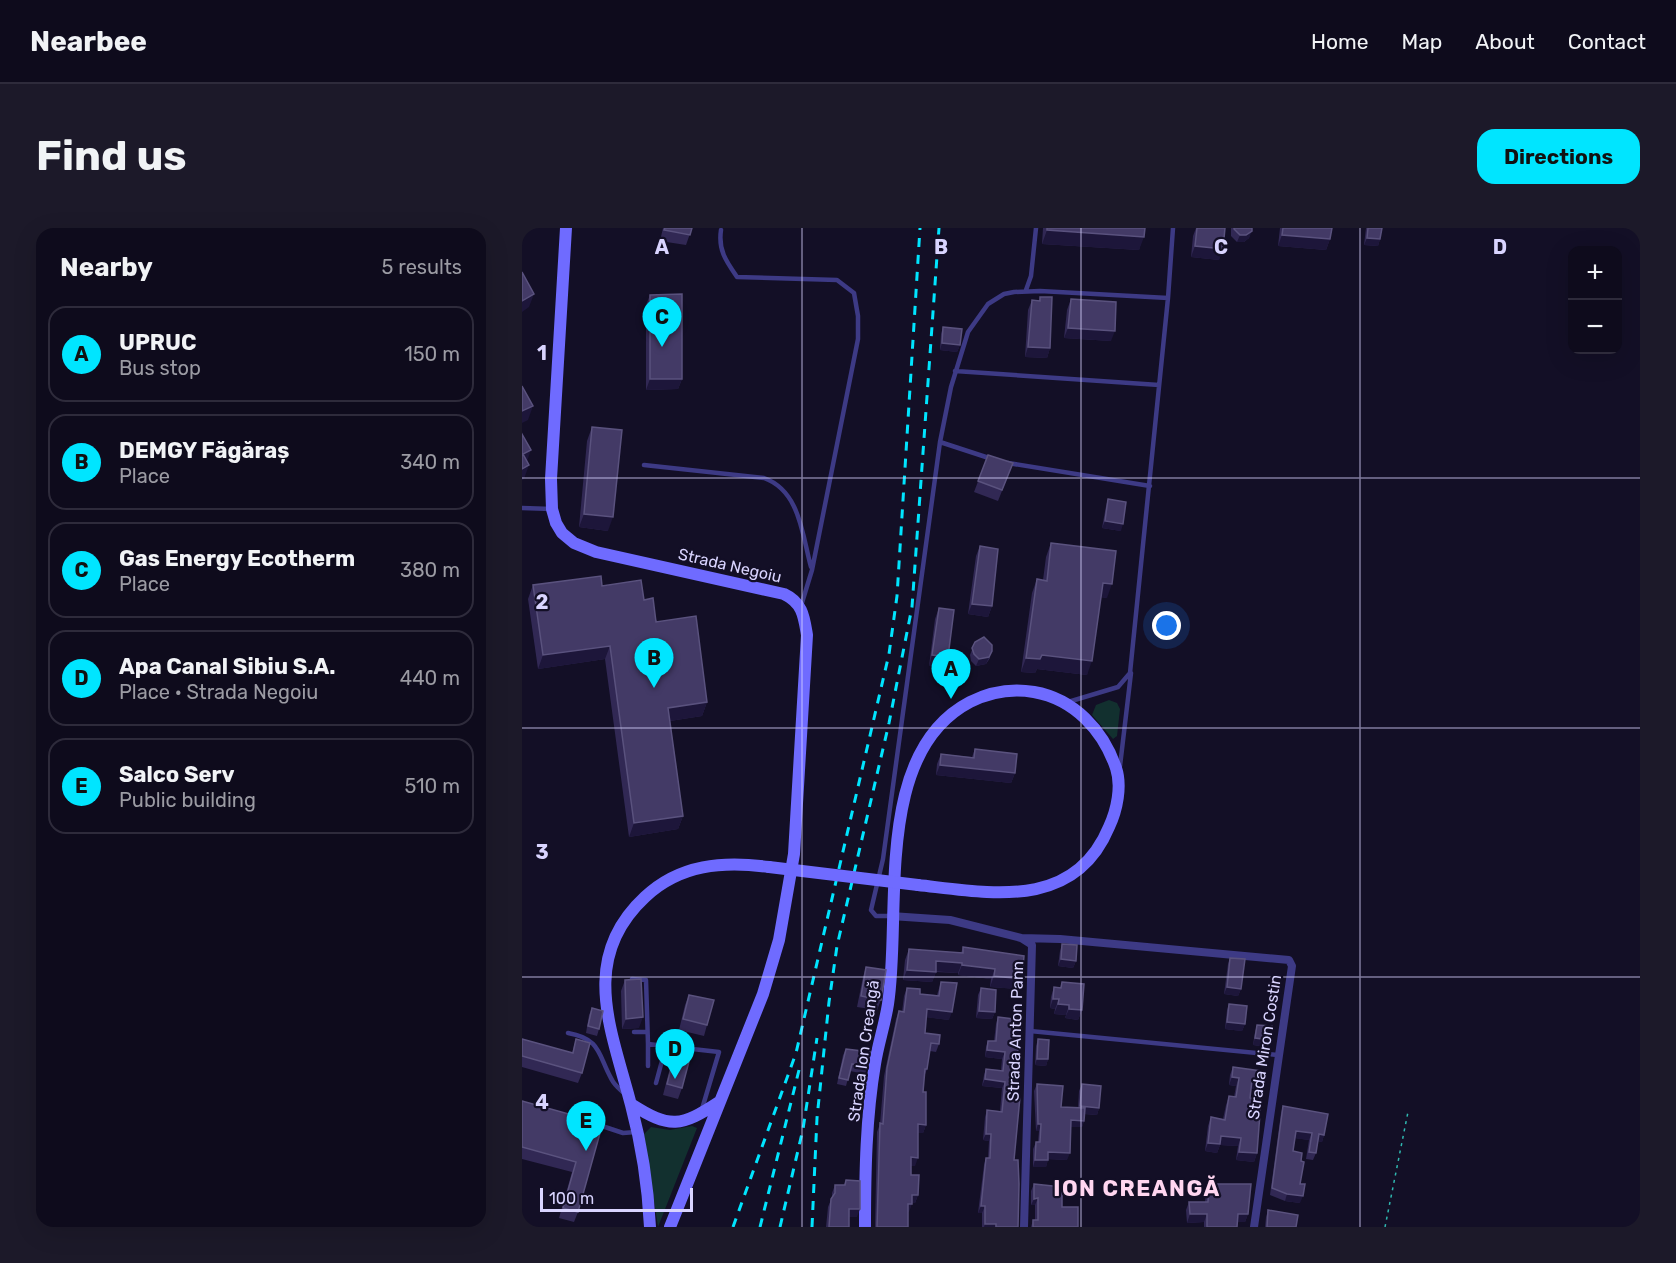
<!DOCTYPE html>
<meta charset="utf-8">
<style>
:root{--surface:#0e0b1c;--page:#1c1929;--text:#f1f3f6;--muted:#9b9ba3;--line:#2e2b3b;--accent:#00e5ff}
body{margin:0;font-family:Rubik,sans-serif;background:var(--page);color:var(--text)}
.controls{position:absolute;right:18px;top:18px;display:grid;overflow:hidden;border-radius:12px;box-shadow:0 6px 24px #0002}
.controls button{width:54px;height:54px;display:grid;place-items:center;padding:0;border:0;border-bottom:2px solid var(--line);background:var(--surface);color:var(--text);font:30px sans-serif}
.scale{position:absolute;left:18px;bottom:15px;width:153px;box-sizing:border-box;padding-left:6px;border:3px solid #d9d4ff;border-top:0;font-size:16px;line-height:21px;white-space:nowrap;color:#d9d4ff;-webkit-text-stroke:4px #130f26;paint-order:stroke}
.you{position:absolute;left:645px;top:398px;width:21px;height:21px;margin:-15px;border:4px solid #fff;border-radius:50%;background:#1a73e8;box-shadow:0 0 0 9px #1a73e833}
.badge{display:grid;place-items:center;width:39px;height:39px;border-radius:50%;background:var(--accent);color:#111;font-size:20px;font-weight:700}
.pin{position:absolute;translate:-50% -50px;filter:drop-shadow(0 2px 3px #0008)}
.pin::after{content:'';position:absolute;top:32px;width:21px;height:18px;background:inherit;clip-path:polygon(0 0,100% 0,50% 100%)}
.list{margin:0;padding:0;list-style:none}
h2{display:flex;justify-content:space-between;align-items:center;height:78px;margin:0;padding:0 24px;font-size:26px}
h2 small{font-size:20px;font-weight:400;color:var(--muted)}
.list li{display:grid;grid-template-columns:39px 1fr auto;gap:18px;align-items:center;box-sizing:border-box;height:96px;margin:0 12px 12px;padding:0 12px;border:2px solid var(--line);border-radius:18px}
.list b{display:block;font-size:22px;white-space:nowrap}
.list p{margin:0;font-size:20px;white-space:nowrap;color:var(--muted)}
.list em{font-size:20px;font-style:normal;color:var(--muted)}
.map{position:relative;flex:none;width:1118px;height:999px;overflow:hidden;border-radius:18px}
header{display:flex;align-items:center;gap:36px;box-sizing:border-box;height:84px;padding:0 30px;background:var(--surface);border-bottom:2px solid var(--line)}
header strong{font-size:28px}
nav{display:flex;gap:33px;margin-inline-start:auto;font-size:21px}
.intro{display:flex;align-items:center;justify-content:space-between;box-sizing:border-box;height:144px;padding:0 36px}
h1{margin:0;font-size:42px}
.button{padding:15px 27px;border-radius:18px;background:var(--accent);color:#111;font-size:21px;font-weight:700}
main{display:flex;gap:36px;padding:0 36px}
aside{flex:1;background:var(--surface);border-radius:18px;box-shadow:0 6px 24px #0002}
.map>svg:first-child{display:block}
.green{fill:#12302f}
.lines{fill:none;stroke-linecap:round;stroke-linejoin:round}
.path{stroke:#2fb8b0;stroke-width:1.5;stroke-dasharray:3 4.5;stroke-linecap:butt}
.lane{stroke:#3d3a85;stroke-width:4.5}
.street{stroke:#3d3a85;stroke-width:8}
.secondary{stroke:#6f6bff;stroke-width:12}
.rail{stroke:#00e5ff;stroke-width:3;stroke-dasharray:9 8;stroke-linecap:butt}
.secondary-bridge{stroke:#6f6bff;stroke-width:12}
.wall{fill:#312854}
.shaded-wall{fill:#1d163a}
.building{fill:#433a66;stroke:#5a527e;stroke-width:1.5}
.grid{fill:none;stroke:#d9d4ff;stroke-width:1.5;stroke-opacity:0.55}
.labels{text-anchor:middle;stroke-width:4.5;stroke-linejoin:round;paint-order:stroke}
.street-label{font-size:16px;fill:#d9d4ff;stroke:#130f26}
.district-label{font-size:22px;font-weight:bold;letter-spacing:1.5px;fill:#ffd6f0;stroke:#130f26}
.grid-label{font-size:20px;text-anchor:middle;font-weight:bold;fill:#d9d4ff;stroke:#130f26;stroke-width:4.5;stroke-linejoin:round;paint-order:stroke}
</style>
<header>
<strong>Nearbee</strong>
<nav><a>Home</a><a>Map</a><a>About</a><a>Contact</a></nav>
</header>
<div class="intro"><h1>Find us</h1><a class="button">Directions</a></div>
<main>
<aside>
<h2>Nearby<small>5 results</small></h2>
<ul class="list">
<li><span class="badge">A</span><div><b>UPRUC</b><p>Bus stop</p></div><em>150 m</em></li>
<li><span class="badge">B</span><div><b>DEMGY Făgăraș</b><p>Place</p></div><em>340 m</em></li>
<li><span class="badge">C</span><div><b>Gas Energy Ecotherm</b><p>Place</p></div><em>380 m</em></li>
<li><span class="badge">D</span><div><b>Apa Canal Sibiu S.A.</b><p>Place · Strada Negoiu</p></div><em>440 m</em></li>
<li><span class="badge">E</span><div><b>Salco Serv</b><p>Public building</p></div><em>510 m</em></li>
</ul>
</aside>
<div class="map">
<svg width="1118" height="999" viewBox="0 0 1118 999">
<rect width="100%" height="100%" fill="#130f26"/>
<!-- green -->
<path class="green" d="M587 472 595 475 598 481 595 508 591 511 570 487 574 477Z
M170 898 175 900 136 999 122 906 129 899 148 902Z"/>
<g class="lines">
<!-- path -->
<path class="path" d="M863 999 886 884"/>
<!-- lane -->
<path class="lane" d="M199 2C196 22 204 33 215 49L315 52 332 65 336 88V111L290 342 279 378
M504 62 509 48 514 0
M433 143 637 157
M418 214 470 231
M486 235 628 258
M122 237 242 250C278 263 280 306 289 339
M0 280 30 281
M546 474 596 459 608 445 646 70
M598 538 609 445
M369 688H354L349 682 361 631 418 214 429 159 446 104 466 76 482 66 492 64 518 63 646 70 651 0
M110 751 124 752 126 816 197 824 180 881
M508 803 756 827
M112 804H125
M46 805C80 811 76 828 90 852 93 858 98 861 103 866
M126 816V838
M134 855 144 818
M56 890 101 905 114 904"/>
<!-- street -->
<path class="street" d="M369 688 428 692 499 710 510 717 502 999
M499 710 538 711 767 732 770 738 732 999"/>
<!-- secondary -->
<path class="secondary" d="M44 0 29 251 30 281 34 295 40 305 52 315 74 324 262 366C281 375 282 389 285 407L272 626 257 712 241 766 148 999
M109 876C148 901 159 899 197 874
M128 999C126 958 120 918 109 877 90 803 56 731 123 669 158 636 201 633 247 639
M343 999C343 945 344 889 353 836 356 816 363 796 366 776 380 686 350 525 448 474 468 464 489 460 512 464 552 471 581 502 594 540 600 558 595 582 587 599 552 683 468 665 396 657"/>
<!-- rail -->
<path class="rail" d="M211 999 274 825 367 426 375 368 398 0
M238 999 277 842
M258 999 281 901 295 810
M290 999 295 890 307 774 315 718 367 495 390 379 417 0"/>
<!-- secondary-bridge -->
<path class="secondary-bridge" d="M247 639 396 657"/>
</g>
<!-- wall -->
<path class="wall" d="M141 0H170L164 17 138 13Z
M521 0H623L617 22 520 16Z
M674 0H703L697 32 669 29 671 8Z
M709 0H730L727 10 722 14H715L709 8Z
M758 0H810L808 11 804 22 756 18Z
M844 0H860L858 11 856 18 842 17Z
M128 67 160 151 156 161 124 162V77Z
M518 69 528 120 525 130 503 129 506 82 510 72 517 73Z
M549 71 589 113 542 110 545 82Z
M421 99 438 117 435 124 418 122 419 106Z
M70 199 86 303 57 299 65 213Z
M466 227 491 235 476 273 452 264Z
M586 271 599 303 580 300 584 278Z
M529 315 585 370 579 369 565 447 515 441 513 445 499 444 510 365 515 351 521 352 524 329Z
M458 318 470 378 466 389 446 386 454 328Z
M11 357 80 358 122 372 185 474 180 488 148 493 161 588 156 601 107 609 83 431 16 441 6 371Z
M417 380 422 439 407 438 413 391Z
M453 414 468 430 464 436 454 438 449 433 448 427Z
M453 521 493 545 489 555 414 547 415 536 419 526 450 529Z
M540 716 554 733 551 740 536 738 538 723Z
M441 719 500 751 496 761 468 759 469 751 436 747V745L414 744 410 754 381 752 383 732 387 721 439 725Z
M708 730 719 761 716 768 702 766 706 736Z
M344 739 359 772 355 782 335 779 341 749Z
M103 752 117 800 100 801 99 763Z
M419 754 427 792 404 789 403 805 417 816 414 824 408 823 405 841 402 849 401 864 404 897 401 905H396L393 938H389V947L396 967 393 975H390L386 984V999H353L355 904 358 896 362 848 374 791 377 783 380 784 382 768 385 760 398 766 415 767Z
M540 754 560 782 556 792 543 790 544 787 532 786 533 781 528 780 529 769 532 759 538 760Z
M459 760 473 784 470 791 454 790 456 767Z
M167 767 185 797 182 808 157 802 163 777Z
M707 776 723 796 720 803 703 801 705 782Z
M70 780 77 801 75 808 64 805 67 787Z
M476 789 493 844 492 932 496 999H460V985H456L462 937 464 930H466L467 913 461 912 463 889 465 882 478 883 480 860 460 858 462 847 464 841 479 842 480 831 463 829 464 819 466 813H472L474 796Z
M735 797 748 812 745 819 731 817 733 804Z
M0 811 50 825 54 811 60 845 56 855 0 839Z
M516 811 526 831 524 838 513 837 514 818Z
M154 821 160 860 156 871 141 867 150 832Z
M324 821 345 839 343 846 328 843 324 858 315 856 321 827Z
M711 839 734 861 729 860 728 870 735 925 732 934 714 932 716 918 698 917 695 925 683 923 686 898 689 889 701 891 704 877 707 868 712 869 714 858 707 857 708 847Z
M515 856 539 879 556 880 557 863 560 856 577 880 575 887 562 886V893L560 899H548L545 932 526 931 524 939H511V921L514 914H516L517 903H514L512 863Z
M0 873 60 893 56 984 52 994 37 990 50 944 0 931Z
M761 878 802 907 800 914 796 913 794 925 791 932 784 931 787 912 773 910 771 923 779 933 778 975 763 973 748 967 759 885Z
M324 952 335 989H327V999H304L306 979 310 969V965L313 957H322Z
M512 956 540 979 556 999H509L511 992H513V977H509V963Z
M687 956 726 986 723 994H715V999H682V994L665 995 664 982 667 974H683L684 964Z
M746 982 774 999H743L744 989Z"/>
<!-- shaded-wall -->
<path class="shaded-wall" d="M525 2 622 9 617 22 520 16Z
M730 3 727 10 722 14H715L718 7Z
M760 7 808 11 804 22 756 18Z
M845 10 858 11 856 18 842 17Z
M673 18 701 21 697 32 669 29Z
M12 66 7 79 0 84V73Z
M546 100 593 103 589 113 542 110Z
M420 115 438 117 435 124 418 122Z
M506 119 528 120 525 130 503 129Z
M128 151H160L156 161 124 162Z
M11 178 6 192 0 195V183Z
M9 222 4 236 1 226Z
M7 237 2 251 0 252V241Z
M62 286 91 289 86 303 57 299Z
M583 293 601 296 599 303 580 300Z
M581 355 590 356 585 370 576 369Z
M450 376 470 378 466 389 446 386Z
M88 418 83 431 16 441 21 427Z
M470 423 464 436 454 438 457 431Z
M410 427 426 429 422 439 407 438Z
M520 427 570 433 565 447 515 441 513 445 499 444 504 430Z
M185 474 180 488 141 494 146 480Z
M418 537 493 545 489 555 414 547Z
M161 588 156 601 107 609 112 595Z
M539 731 554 733 551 740 536 738Z
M414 733 440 735 436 745 411 743Z
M440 737 473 741 469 751 436 747Z
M385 742 414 744 410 754 381 752Z
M472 748 500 751 496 761 468 759Z
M705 759 719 761 716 768 702 766Z
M531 771H537L533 781 528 780Z
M536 776 547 777 544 787 532 786Z
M405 781 430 784 427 792 402 789Z
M547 781 560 782 556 792 543 790Z
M457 783 473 784 470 791 454 790Z
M121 789 117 800 100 801 104 791Z
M705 794 723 796 720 803 703 801Z
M733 810 748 812 745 819 731 817Z
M465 822 483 824 480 831 463 829Z
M515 831H526L524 838 513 837Z
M710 849 717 850 714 858 707 857Z
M463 851 483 854 480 860 460 858Z
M730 852 737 853 734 861 727 860Z
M558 878 577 880 575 887 555 885Z
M549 892 562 893 560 899H546Z
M396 896 404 897 401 905H393Z
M516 896H519L517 903H514Z
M774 903 790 905 787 912 771 910Z
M464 906H469L467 913 461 912Z
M797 906 802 907 800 914 795 913Z
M699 908 719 910 716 918 698 917 695 925 683 923 686 915Z
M526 924 548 925 545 932 524 931Z
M717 924 735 925 732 934 714 932Z
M389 929 396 930 393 938H386Z
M513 932H526L524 939H511Z
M765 966 781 968 778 975 763 973Z
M390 967H396L393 975H387Z
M516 970 513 977H509L512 971Z
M386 976H390L387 984H383Z
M459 978H463L460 985H456Z
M327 981H338L335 989H324Z
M668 986H685L682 994 665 995Z
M716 986H726L723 994H713Z
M463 996H474L473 999H462Z"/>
<!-- building -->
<path class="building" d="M143 0H170L168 7 142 2Z
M525 0H623L622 9 525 2Z
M675 0H703L701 21 673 18Z
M712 0H730V3L724 7H718L712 1Z
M761 0H810L808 11 760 7Z
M846 0H860L858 11 845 10Z
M0 44 12 66 0 73Z
M160 66V151H128V67Z
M518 69H530L528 120 506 119 510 72 518 73Z
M549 71 594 74 593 103 546 100Z
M421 99 440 101 438 117 420 115Z
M0 158 11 178 0 183Z
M70 199 100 202 91 289 62 286Z
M0 206 9 222 1 226 7 237 0 241Z
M466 227 491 235 480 262 456 253Z
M586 271 604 274 601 296 583 293Z
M529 315 594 323 590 356 581 355 570 433 520 427 518 431 504 430 515 351 525 353Z
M458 318 476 321 470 378 450 376Z
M79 348 80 358 119 352 122 372 131 370 134 394 174 388 185 474 146 480 161 588 112 595 88 418 21 427 11 357Z
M417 380 432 382 426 429 410 427Z
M462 409 470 417V423L467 429 457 431 452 426 450 420 453 414Z
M453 521 495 526 493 545 418 537 419 526 452 530Z
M540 716 555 717 554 733 539 731Z
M441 719 502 728 500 751 472 748 473 741 440 737V735L414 733V744L385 742 387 721 441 725Z
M708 730 723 731 719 761 705 759Z
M344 739 364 742 359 772 339 768Z
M119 751 121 789 104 791 103 752Z
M419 754 435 755 430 784 405 781 403 805 418 807 417 816 409 815 405 841H403L401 864H404V897L396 896V930L389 929V947H397L396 967H390V976H386V999H355L358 895 361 896 365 840 377 783 382 784 385 760 398 761V766L417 768Z
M540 754 562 756 560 782 547 781V777L536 776 537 771H531L532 759 539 760Z
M459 760 474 762 473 784 457 783Z
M167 767 192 772 185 797 161 791Z
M707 776 725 778 723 796 705 794Z
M70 780 81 783 77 801 66 798Z
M476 789 500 792 493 844H496L494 868 498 869 492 932H496L497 956 496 999H474V996H463V978H459L464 930H468L469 906H464L465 882 480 884 483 854 463 851 464 841 481 843 483 824 465 822 466 813H474Z
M735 797 750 798 748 812 733 810Z
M0 811 51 825 54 811 68 815 60 845 0 828Z
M516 811 527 812 526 831H515Z
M154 821 169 826 160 860 145 856Z
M324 821 348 824 345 839 330 836 326 852 317 850Z
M711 839 739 843 737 853 730 852 728 870 739 872 735 925 717 924 719 910 699 908 698 916 686 915 689 889 703 892 707 868 714 869 717 850 710 849Z
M515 856 541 858 539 879 563 880 562 893 549 892 548 925 526 924V932H513L514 914H518L519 896H516Z
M560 856 579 858 577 880 558 878Z
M0 873 61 890 60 893 80 898 56 984 41 980 54 934 0 919Z
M761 878 806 886 802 907 797 906 794 925 787 924 790 905 774 903 771 923 780 925 779 933 782 934 778 956H783L781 968 765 966 750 960Z
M324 952 338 953V981H327V999H307L309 971 313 965V957H323Z
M512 956 540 959V979H556V999H511V992H516V970L512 971Z
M687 956H729L726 986H716L715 999H685V986H668L667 974H686Z
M746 982 776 987 774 999H745Z"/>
<!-- grid -->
<path class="grid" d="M280 0V999M559 0V999M838 0V999M0 250H1118M0 500H1118M0 749H1118"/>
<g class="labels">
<!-- street labels -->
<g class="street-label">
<text transform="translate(208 337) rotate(13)" y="6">Strada Negoiu</text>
<text transform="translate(493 803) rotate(-88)" y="6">Strada Anton Pann</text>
<text transform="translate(742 819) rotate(-81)" y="6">Strada Miron Costin</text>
<text transform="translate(341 823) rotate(-82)" y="6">Strada Ion Creangă</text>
</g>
<!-- district labels -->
<g class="district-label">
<text x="615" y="968">ION CREANGĂ</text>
</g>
</g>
<g class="grid-label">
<text x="140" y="26">A</text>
<text x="419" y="26">B</text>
<text x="699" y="26">C</text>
<text x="978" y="26">D</text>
<text x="20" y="132">1</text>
<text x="20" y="381">2</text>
<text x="20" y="631">3</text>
<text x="20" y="881">4</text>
</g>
</svg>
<div class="controls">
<button>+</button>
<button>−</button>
</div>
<div class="scale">100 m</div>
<div class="you"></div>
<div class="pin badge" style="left:429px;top:471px">A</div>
<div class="pin badge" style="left:132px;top:460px">B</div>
<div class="pin badge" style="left:140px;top:119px">C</div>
<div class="pin badge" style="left:153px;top:851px">D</div>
<div class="pin badge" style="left:64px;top:923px">E</div>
</div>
</main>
